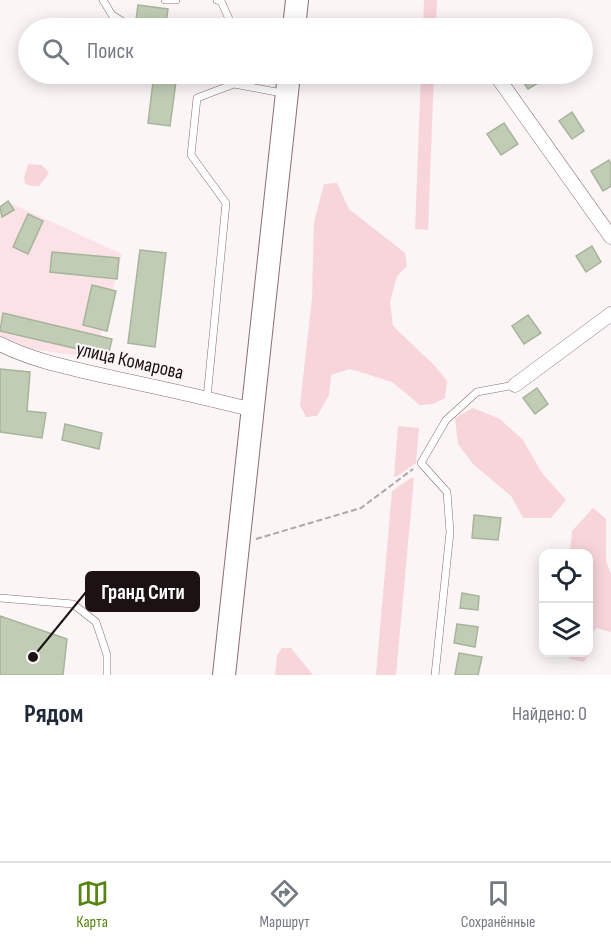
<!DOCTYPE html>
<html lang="ru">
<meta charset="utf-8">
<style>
:root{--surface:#fff;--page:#f6f6f7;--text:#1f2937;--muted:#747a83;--line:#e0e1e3;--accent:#578412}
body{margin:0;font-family:"Sofia Sans Condensed",sans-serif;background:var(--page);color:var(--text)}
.controls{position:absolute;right:18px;bottom:18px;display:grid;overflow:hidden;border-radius:12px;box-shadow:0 3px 15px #0003}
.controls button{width:54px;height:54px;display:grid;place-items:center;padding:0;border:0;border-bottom:2px solid var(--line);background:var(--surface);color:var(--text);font:30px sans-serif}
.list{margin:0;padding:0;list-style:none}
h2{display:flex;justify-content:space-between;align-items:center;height:78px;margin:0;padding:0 24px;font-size:26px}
h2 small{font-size:20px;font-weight:400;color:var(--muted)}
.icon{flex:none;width:33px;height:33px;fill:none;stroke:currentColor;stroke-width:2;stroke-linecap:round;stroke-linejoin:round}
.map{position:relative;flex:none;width:611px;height:675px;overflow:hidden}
.search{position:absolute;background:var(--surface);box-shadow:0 3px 15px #0003;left:18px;right:18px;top:18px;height:66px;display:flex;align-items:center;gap:15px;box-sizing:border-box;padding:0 21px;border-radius:33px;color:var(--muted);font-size:22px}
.sheet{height:186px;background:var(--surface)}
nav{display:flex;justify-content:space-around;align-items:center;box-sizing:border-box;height:84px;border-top:2px solid var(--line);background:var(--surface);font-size:16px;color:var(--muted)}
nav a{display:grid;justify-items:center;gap:3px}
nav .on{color:var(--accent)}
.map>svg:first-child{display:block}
.built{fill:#fbe2e7}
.green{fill:#f8d5db}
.building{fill:#c0cdb4;stroke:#a7b49b;stroke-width:1.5}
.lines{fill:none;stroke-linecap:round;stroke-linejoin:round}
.lane-casing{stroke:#8a6d73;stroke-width:8}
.street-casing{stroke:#8a6d73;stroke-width:15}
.primary-casing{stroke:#8a6d73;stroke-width:24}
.path{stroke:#aea6a8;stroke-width:2;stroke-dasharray:6 3;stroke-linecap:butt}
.lane{stroke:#fff;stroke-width:7}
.street{stroke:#fff;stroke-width:14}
.primary{stroke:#fff;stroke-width:22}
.labels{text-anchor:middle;stroke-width:4.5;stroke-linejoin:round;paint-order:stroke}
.street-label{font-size:20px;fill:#1c1113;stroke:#fbf5f6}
.leader{fill:none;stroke:#1c1113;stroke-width:2}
.callout-dot{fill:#1c1113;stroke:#fbf5f6;stroke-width:2}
.callout{fill:#1c1113;stroke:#1c1113;stroke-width:2}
.callout-label{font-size:21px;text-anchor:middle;font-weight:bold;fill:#fff}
</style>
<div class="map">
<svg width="611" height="675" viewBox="0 0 611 675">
<rect width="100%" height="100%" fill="#fbf5f6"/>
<!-- built -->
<path class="built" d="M8 202 122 254 95 358 30 349 0 337V207Z"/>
<!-- green -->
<path class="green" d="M424 0H437L436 28H423Z
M421 74H434L428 230 415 229Z
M28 164 42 165 49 173 39 186H32L25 184 24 178Z
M337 183 349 209 405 253 407 266 397 276 390 302 393 326 435 366 447 381 445 398 433 404 420 405 392 382 350 369 331 375 329 395 317 416 306 417 300 405 312 298 314 222 324 184Z
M473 408 500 419 523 440 542 473 566 500 551 518H523L511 496 473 464 458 444 455 418Z
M398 426 419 428 416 463 396 477 394 476Z
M411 478H414L396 675H376L392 491Z
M593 508 606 519V561L611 574V632L596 628 589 638 590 652 584 662 570 659 568 653 588 652V554L570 553 572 531Z
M282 648H291L313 675H275L277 655Z"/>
<!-- building -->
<path class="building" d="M138 5 168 9 166 24 136 20Z
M154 74H177L170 126 148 123Z
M518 74H539L543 80 528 89Z
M572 112 584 131 572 139 559 121Z
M504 123 518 144 501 155 487 134Z
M609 160 611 164V186L603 191 591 171Z
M8 201 14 210 2 217 0 207Z
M28 214 43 221 28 254 13 247Z
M592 246 601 262 586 272 576 256Z
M140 250 166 253 155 347 128 343Z
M52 252 119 258 117 279 50 272Z
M92 285 116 291 107 331 83 325Z
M3 313 112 339 108 356 0 331Z
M528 315 541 333 524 344 512 326Z
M0 369 30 372 27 411 46 413 42 438 0 432Z
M537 388 548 404 535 414 523 398Z
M65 424 102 433 99 449 62 440Z
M474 515 501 518 498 540 472 538Z
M462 593 479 596 478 610 460 608Z
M0 616 67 639 63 675H0Z
M457 624 478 627 475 647 454 643Z
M459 653 482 657 478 675H455Z"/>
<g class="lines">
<defs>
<path id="lane" d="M103 0 112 15 133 28
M165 0H176
M217 0 221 1 233 28
M235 74 234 84 282 93
M207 398 226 203 191 155 197 98 234 84 214 74
M0 598 73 604 96 622 107 655V675
M435 675 450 532 447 492 421 463 446 420 477 392 515 385"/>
<path id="street" d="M498 78 611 237
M0 344C35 362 76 369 114 378 161 388 207 398 253 410
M515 385 611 314"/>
<path id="primary" d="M294 28 297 0
M224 675 289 74"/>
</defs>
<!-- lane casing -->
<use href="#lane" class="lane-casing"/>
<!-- street casing -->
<use href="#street" class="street-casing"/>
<!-- primary casing -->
<use href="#primary" class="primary-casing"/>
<!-- path -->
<path class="path" d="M256 539 361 508 413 469"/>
<!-- lane -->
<use href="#lane" class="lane"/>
<!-- street -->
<use href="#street" class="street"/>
<!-- primary -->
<use href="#primary" class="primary"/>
</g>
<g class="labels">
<!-- street labels -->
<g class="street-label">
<text transform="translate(130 360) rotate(13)" y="7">улица Комарова</text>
</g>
</g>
<!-- callouts -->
<path class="leader" d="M33 657L86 592"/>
<circle class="callout-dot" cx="33" cy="657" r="6"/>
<rect class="callout" x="86" y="572" width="113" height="39" rx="6"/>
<g class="callout-label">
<text x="143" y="599">Гранд Сити</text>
</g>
</svg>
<div class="controls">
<button><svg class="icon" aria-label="locate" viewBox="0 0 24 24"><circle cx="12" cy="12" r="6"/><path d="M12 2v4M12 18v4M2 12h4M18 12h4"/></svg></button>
<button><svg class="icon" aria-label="layers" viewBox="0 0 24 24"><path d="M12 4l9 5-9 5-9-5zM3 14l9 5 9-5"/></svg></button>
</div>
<div class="search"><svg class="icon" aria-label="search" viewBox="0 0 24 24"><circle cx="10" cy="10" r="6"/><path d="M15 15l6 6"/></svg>Поиск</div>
</div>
<section class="sheet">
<h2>Рядом<small>Найдено: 0</small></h2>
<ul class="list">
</ul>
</section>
<nav>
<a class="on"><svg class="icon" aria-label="map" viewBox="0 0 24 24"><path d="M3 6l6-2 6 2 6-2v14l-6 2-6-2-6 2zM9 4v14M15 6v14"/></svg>Карта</a>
<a><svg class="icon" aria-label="directions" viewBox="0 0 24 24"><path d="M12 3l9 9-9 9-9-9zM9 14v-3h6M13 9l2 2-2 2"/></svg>Маршрут</a>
<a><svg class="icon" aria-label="saved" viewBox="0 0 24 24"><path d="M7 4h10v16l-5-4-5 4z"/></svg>Сохранённые</a>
</nav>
